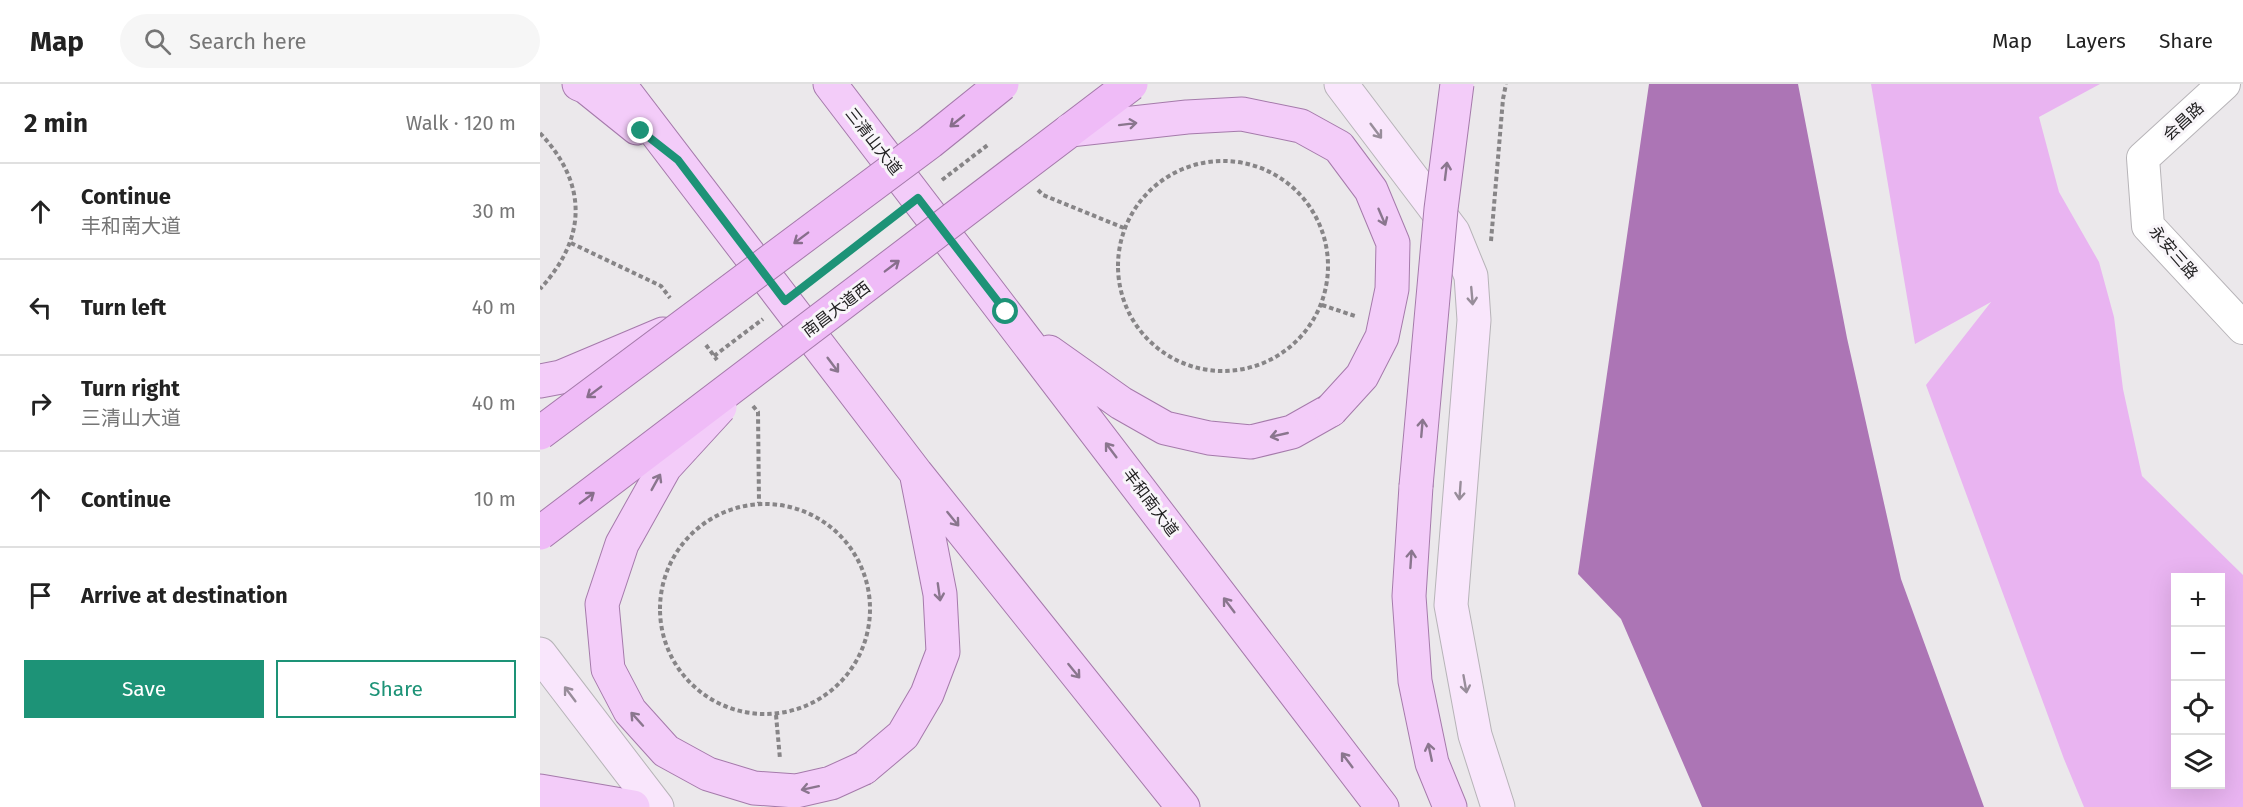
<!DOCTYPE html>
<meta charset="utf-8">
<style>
:root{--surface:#fff;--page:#f6f6f6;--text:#222;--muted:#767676;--line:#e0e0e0;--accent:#1d9377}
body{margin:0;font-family:"Fira Sans","Noto Sans SC",sans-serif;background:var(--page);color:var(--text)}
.controls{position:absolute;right:18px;bottom:18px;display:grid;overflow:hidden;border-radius:0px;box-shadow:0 6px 24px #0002}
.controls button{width:54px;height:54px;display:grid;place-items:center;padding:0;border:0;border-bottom:2px solid var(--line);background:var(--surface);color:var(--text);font:30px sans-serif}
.stop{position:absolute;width:18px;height:18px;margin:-14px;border:4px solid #1d9377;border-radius:50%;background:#fff}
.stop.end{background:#1d9377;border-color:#fff;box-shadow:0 2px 6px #0008}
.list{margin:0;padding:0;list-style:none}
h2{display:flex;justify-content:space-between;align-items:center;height:78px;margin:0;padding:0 24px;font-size:26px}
h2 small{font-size:20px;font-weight:400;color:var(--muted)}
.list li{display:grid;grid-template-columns:39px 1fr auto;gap:18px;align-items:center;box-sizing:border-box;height:96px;padding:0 24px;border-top:2px solid var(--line)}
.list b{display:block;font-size:22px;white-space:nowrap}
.list p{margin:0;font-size:20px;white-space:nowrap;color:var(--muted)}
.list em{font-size:20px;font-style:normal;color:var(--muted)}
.actions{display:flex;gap:12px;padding:18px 24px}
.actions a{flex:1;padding:14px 0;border:2px solid var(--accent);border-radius:0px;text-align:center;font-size:21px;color:var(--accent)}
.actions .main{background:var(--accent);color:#fff}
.icon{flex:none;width:33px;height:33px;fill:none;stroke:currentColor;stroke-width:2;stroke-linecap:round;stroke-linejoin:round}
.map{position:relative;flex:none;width:1703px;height:723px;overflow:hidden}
header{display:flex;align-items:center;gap:36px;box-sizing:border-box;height:84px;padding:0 30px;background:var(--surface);border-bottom:2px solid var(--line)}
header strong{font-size:28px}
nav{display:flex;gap:33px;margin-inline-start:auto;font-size:21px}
.search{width:420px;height:54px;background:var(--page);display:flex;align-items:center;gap:15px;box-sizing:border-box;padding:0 21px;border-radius:33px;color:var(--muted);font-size:22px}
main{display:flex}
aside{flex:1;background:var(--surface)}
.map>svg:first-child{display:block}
.green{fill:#e9b4f1;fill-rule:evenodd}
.water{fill:#ac75b5}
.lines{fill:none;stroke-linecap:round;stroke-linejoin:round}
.tertiary-casing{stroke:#b7b4b8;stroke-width:34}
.secondary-casing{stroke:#b7b4b8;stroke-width:35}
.primary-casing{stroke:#a57aab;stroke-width:35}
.path{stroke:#878587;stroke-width:4;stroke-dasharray:4.5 3;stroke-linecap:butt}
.tertiary{stroke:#fff;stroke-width:32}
.secondary{stroke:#f9e6fc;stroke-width:33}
.primary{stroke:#f3ccf9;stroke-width:33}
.primary-bridge-casing{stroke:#a57aab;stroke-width:35;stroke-linecap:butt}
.trunk-bridge-casing{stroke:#a57aab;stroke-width:35;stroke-linecap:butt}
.primary-bridge{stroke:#f3ccf9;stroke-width:33}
.trunk-bridge{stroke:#efbbf7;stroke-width:33}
.oneway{stroke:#886e8c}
.oneway2{stroke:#8a768e}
.oneway3{stroke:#988d9a}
.route{stroke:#1d9377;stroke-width:8}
.labels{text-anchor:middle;stroke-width:6;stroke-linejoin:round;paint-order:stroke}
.street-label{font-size:16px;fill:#222122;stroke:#f8f5f9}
</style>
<header>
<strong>Map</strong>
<div class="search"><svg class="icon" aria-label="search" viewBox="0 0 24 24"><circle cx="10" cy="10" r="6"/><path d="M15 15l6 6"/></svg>Search here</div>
<nav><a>Map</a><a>Layers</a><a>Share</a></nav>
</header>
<main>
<aside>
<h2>2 min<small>Walk · 120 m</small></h2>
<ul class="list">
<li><svg class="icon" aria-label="ahead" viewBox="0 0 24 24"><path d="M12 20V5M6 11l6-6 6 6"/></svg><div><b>Continue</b><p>丰和南大道</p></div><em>30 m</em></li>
<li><svg class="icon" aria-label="left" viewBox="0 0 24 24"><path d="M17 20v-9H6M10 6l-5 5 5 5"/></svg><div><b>Turn left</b></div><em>40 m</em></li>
<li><svg class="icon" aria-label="right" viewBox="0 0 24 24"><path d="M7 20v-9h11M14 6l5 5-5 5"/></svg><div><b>Turn right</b><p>三清山大道</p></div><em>40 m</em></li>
<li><svg class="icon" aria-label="ahead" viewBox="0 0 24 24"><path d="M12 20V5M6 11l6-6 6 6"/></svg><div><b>Continue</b></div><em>10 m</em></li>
<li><svg class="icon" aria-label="arrive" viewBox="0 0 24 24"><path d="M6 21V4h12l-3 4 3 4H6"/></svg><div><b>Arrive at destination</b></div></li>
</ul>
<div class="actions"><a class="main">Save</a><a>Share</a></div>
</aside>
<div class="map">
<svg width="1703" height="723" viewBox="0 0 1703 723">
<rect width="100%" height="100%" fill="#ebe8eb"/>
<!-- green -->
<path class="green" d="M1331 0H1560L1499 33 1519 108 1559 178 1574 233 1583 305 1602 392 1703 491V723H1544L1524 675 1386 301 1451 218 1375 260ZM1636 494H1680V700H1636Z"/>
<!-- water -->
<path class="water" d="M1109 0H1258L1307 254 1361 495 1444 723H1162L1081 535 1038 490Z"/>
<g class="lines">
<defs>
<path id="tertiary" d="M1684 0 1603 74 1608 142 1703 244"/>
<path id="secondary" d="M801 0 913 148 931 192 934 236 911 521 935 651 958 723
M0 570 117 723"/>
<path id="primary" d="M39 0 46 3 97 44
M79 0 376 389 643 723
M290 0 842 723
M509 268 581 319 625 344 669 354 711 358 752 348 791 326
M0 297 21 293 123 250
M876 402 869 512 875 597 892 679 910 723
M324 684 363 651 387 610 403 568 400 510 377 393
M0 707 93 723"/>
</defs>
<!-- tertiary casing -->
<use href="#tertiary" class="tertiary-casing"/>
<!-- secondary casing -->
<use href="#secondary" class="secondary-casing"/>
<!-- primary casing -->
<use href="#primary" class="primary-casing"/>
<!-- path -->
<path class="path" d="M0 49C48 100 47 154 0 205
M578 182a105 105 0 1 1 210 0a105 105 0 1 1-210 0Z
M402 96 449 60
M498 106 503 111 584 144
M951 157 963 15 966 0
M31 159 121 202 130 214
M269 199 353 134
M782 221 815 232
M166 261 177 276
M174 272 223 235
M213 322 218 328 219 419
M120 525a105 105 0 1 1 210 0a105 105 0 1 1-210 0Z
M236 631 240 675"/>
<!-- tertiary -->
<use href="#tertiary" class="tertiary"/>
<!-- secondary -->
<use href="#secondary" class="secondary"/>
<!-- primary -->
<use href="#primary" class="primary"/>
<defs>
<path id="primary-bridge" d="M530 46 647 33 702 30 761 42 799 63 831 106 853 159 852 205 842 253 822 292 791 326
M180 323 125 383 82 460 62 520 68 585 90 627 126 667 168 690 214 704 256 707 291 699 324 684
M876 402 901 125 917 0"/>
<path id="trunk-bridge" d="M0 349 390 58 462 0
M0 449 591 0"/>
</defs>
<!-- primary-bridge casing -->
<use href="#primary-bridge" class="primary-bridge-casing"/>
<!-- trunk-bridge casing -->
<use href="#trunk-bridge" class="trunk-bridge-casing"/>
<!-- primary-bridge -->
<use href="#primary-bridge" class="primary-bridge"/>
<!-- trunk-bridge -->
<use href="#trunk-bridge" class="trunk-bridge"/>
</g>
<!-- one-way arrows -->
<defs><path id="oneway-shaft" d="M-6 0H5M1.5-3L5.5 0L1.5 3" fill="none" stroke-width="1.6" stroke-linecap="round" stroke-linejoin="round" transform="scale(1.5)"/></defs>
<g class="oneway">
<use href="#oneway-shaft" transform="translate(417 37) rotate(141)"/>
<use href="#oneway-shaft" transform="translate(261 154) rotate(143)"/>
<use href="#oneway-shaft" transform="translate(352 182) rotate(-37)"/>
<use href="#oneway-shaft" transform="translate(54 308) rotate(143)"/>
<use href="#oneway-shaft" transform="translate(47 414) rotate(-37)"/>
</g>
<g class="oneway2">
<use href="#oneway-shaft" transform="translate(588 40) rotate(-7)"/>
<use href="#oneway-shaft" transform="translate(906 87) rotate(-83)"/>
<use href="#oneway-shaft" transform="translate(842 133) rotate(67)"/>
<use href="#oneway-shaft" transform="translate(293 281) rotate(53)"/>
<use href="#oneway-shaft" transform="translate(882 344) rotate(-85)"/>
<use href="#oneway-shaft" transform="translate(739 351) rotate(167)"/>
<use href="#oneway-shaft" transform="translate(571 366) rotate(-127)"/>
<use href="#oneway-shaft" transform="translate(116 398) rotate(-61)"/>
<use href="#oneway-shaft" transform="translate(413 435) rotate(51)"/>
<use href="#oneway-shaft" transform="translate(871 475) rotate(-86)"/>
<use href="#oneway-shaft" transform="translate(399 508) rotate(82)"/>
<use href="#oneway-shaft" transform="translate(689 521) rotate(-127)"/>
<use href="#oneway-shaft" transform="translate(534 587) rotate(51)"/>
<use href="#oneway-shaft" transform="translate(97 635) rotate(-132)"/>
<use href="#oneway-shaft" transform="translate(890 668) rotate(-102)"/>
<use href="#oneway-shaft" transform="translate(807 676) rotate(-127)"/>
<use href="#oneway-shaft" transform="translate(270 704) rotate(168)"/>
</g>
<g class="oneway3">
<use href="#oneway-shaft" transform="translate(836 47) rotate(53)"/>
<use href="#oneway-shaft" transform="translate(932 212) rotate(85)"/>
<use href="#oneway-shaft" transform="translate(920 407) rotate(94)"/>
<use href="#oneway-shaft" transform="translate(925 600) rotate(80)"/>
<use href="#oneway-shaft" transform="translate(30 610) rotate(-127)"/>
</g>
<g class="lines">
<!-- route -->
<path class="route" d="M101 47 138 76 245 217 378 114 466 228"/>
</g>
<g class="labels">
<!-- street labels -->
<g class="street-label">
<text transform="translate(1643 37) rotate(-42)" y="6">会昌路</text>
<text transform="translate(334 57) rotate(52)" y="6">三清山大道</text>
<text transform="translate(1634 168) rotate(49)" y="6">永安三路</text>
<text transform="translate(296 225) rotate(-37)" y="6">南昌大道西</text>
<text transform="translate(611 418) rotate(53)" y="6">丰和南大道</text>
</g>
</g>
</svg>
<div class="controls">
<button>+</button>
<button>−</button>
<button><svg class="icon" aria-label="locate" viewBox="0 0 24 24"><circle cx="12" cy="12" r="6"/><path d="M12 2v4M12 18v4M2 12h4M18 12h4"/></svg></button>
<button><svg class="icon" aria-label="layers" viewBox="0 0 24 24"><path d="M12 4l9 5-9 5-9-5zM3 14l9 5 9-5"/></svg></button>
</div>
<div class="stop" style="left:466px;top:228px"></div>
<div class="stop end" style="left:101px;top:47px"></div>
</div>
</main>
